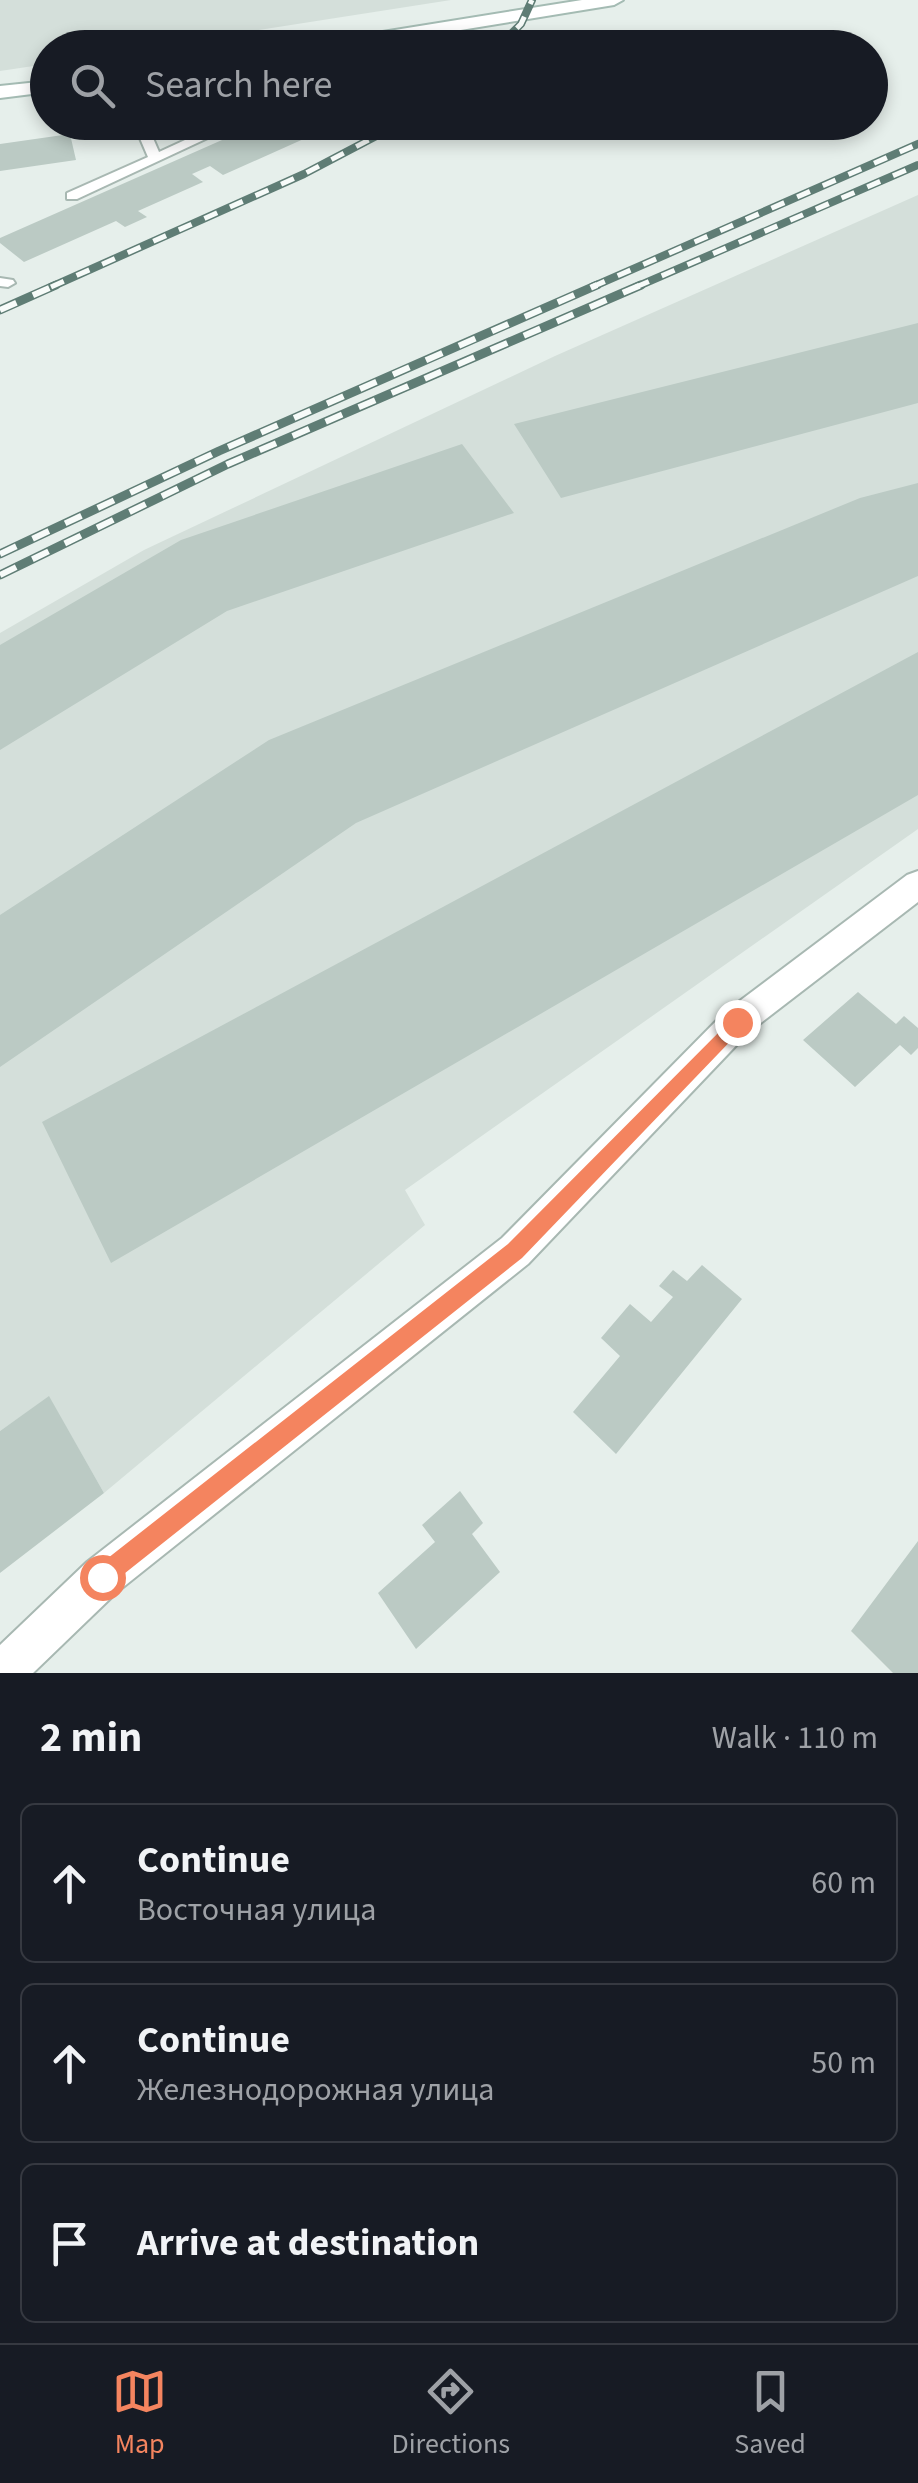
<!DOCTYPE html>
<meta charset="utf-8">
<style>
:root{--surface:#171b24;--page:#20242c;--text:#f1f3f6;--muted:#9ea1a6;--line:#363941;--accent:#f4845f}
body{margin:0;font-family:"Source Sans 3",sans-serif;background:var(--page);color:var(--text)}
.stop{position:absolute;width:30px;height:30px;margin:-22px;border:8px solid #f4845f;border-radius:50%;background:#fff}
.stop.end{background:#f4845f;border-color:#fff;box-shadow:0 2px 10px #0008}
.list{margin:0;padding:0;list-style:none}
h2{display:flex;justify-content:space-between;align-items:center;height:130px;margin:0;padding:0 40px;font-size:42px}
h2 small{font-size:32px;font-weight:400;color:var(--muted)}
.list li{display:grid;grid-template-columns:65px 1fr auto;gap:30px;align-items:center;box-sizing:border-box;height:160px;margin:0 20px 20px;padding:0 20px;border:2px solid var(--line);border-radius:15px}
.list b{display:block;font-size:38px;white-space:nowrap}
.list p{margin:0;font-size:32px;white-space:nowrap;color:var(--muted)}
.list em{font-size:32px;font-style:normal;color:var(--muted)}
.icon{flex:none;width:55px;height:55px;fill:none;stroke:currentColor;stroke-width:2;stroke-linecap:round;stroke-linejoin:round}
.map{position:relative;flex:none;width:918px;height:1673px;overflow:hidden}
.search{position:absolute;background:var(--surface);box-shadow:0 5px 15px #0003;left:30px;right:30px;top:30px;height:110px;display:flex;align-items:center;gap:25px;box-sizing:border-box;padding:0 35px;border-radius:55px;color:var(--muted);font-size:38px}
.sheet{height:670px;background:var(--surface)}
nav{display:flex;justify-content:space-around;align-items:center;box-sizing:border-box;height:140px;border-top:2px solid var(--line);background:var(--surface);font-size:28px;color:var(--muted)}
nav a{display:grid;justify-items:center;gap:5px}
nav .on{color:var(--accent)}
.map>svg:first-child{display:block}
.built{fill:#d4dfda}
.building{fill:#bbcac4}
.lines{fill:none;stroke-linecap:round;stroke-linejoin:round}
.lane-casing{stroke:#a8b8b2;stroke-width:4}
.street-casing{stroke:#a8b8b2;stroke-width:4}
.secondary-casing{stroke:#a4bbb3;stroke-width:4}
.lane{fill:#fff;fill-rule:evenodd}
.street{fill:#fff;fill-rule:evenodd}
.secondary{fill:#fff;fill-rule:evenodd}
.rail-far1-casing{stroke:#5f7d75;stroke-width:8}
.rail-casing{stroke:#5f7d75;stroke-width:9}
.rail-far1{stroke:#f7fbf9;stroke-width:5;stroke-dasharray:14;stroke-linecap:butt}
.rail{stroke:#f7fbf9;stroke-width:6;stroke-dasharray:18;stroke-linecap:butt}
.route{fill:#f4845f}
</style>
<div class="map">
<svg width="918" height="1673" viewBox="0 0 918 1673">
<rect width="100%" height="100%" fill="#e6efeb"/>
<!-- built -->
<path class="built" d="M0 0H451L150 47 48 48 47 64 0 71Z
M918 195V829L405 1190 425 1225 104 1493 49 1397 0 1431V633L144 550 555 356Z"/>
<!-- building -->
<path class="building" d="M263 122H300L317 133 223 175 210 166 192 174 203 182 138 211 147 217 125 227 116 221 24 262 0 243V238Z
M70 134 76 160 0 171V144Z
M918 323V403L561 498 514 424Z
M462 444 514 513 227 611 0 750V645L181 540Z
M918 483V576L356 823 0 1067V915L269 740 860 498Z
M918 652V795L111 1263 42 1122Z
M858 992 896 1024 904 1016 918 1028V1048L911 1055 900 1045 855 1087 803 1040Z
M702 1265 742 1299 616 1454 573 1412 620 1356 601 1338 630 1304 651 1322 673 1297 659 1286 673 1270 687 1281Z
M49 1396 104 1493 0 1573V1431Z
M460 1491 483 1523 472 1534 500 1572 416 1649 378 1593 435 1542 422 1525Z
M918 1541V1673H893L851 1631Z"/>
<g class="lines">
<defs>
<path id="lane" d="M133 122H146L159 152 224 122H242L77 199H67V193L148 157Z
M0 278 13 280 15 283 8 287 0 286Z"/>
<path id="street" d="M918 871V902L749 1032 528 1264 117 1592 33 1673H0V1645L87 1562 502 1238 725 1012 907 875Z"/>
<path id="secondary" d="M582 0H623L614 5 350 48H305L314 43Z
M48 81V92L0 98V86Z"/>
</defs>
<!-- lane casing -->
<use href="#lane" class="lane-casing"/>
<!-- street casing -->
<use href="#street" class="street-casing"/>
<!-- secondary casing -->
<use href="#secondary" class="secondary-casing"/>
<!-- lane -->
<use href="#lane" class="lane"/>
<!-- street -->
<use href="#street" class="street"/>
<!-- secondary -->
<use href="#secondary" class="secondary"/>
<defs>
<path id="rail-far1" d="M497 48 521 24 532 0
M51 287 304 174 403 122
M592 287 918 144
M636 287 918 165"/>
<path id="rail" d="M0 310 56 285
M0 554 219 451 597 285
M0 575 228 464 641 285"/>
</defs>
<!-- rail-far1 casing -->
<use href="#rail-far1" class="rail-far1-casing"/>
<!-- rail casing -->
<use href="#rail" class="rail-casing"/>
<!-- rail-far1 -->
<use href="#rail-far1" class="rail-far1"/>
<!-- rail -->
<use href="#rail" class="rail"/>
</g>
<!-- route -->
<path class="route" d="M737 1014 743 1017V1028L522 1258 110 1585 102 1588 94 1585 91 1577 94 1569 508 1244Z"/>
</svg>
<div class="stop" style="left:102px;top:1577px"></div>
<div class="stop end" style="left:737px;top:1022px"></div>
<div class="search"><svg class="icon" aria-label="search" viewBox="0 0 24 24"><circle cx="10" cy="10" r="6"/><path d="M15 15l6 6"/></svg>Search here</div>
</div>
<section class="sheet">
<h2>2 min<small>Walk · 110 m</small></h2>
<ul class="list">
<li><svg class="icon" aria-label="ahead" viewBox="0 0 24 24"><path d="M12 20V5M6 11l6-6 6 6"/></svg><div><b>Continue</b><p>Восточная улица</p></div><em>60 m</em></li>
<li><svg class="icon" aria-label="ahead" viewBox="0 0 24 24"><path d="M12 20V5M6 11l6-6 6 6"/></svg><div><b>Continue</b><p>Железнодорожная улица</p></div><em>50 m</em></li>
<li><svg class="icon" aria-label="arrive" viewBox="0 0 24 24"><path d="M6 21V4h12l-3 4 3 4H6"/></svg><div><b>Arrive at destination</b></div></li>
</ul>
</section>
<nav>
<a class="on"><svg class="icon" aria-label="map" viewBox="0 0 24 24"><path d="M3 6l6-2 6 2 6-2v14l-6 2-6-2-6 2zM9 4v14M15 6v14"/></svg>Map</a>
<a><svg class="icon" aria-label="directions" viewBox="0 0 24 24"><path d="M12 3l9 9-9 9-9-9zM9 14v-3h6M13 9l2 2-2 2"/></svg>Directions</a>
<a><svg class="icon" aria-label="saved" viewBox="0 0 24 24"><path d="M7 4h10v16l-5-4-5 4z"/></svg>Saved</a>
</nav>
